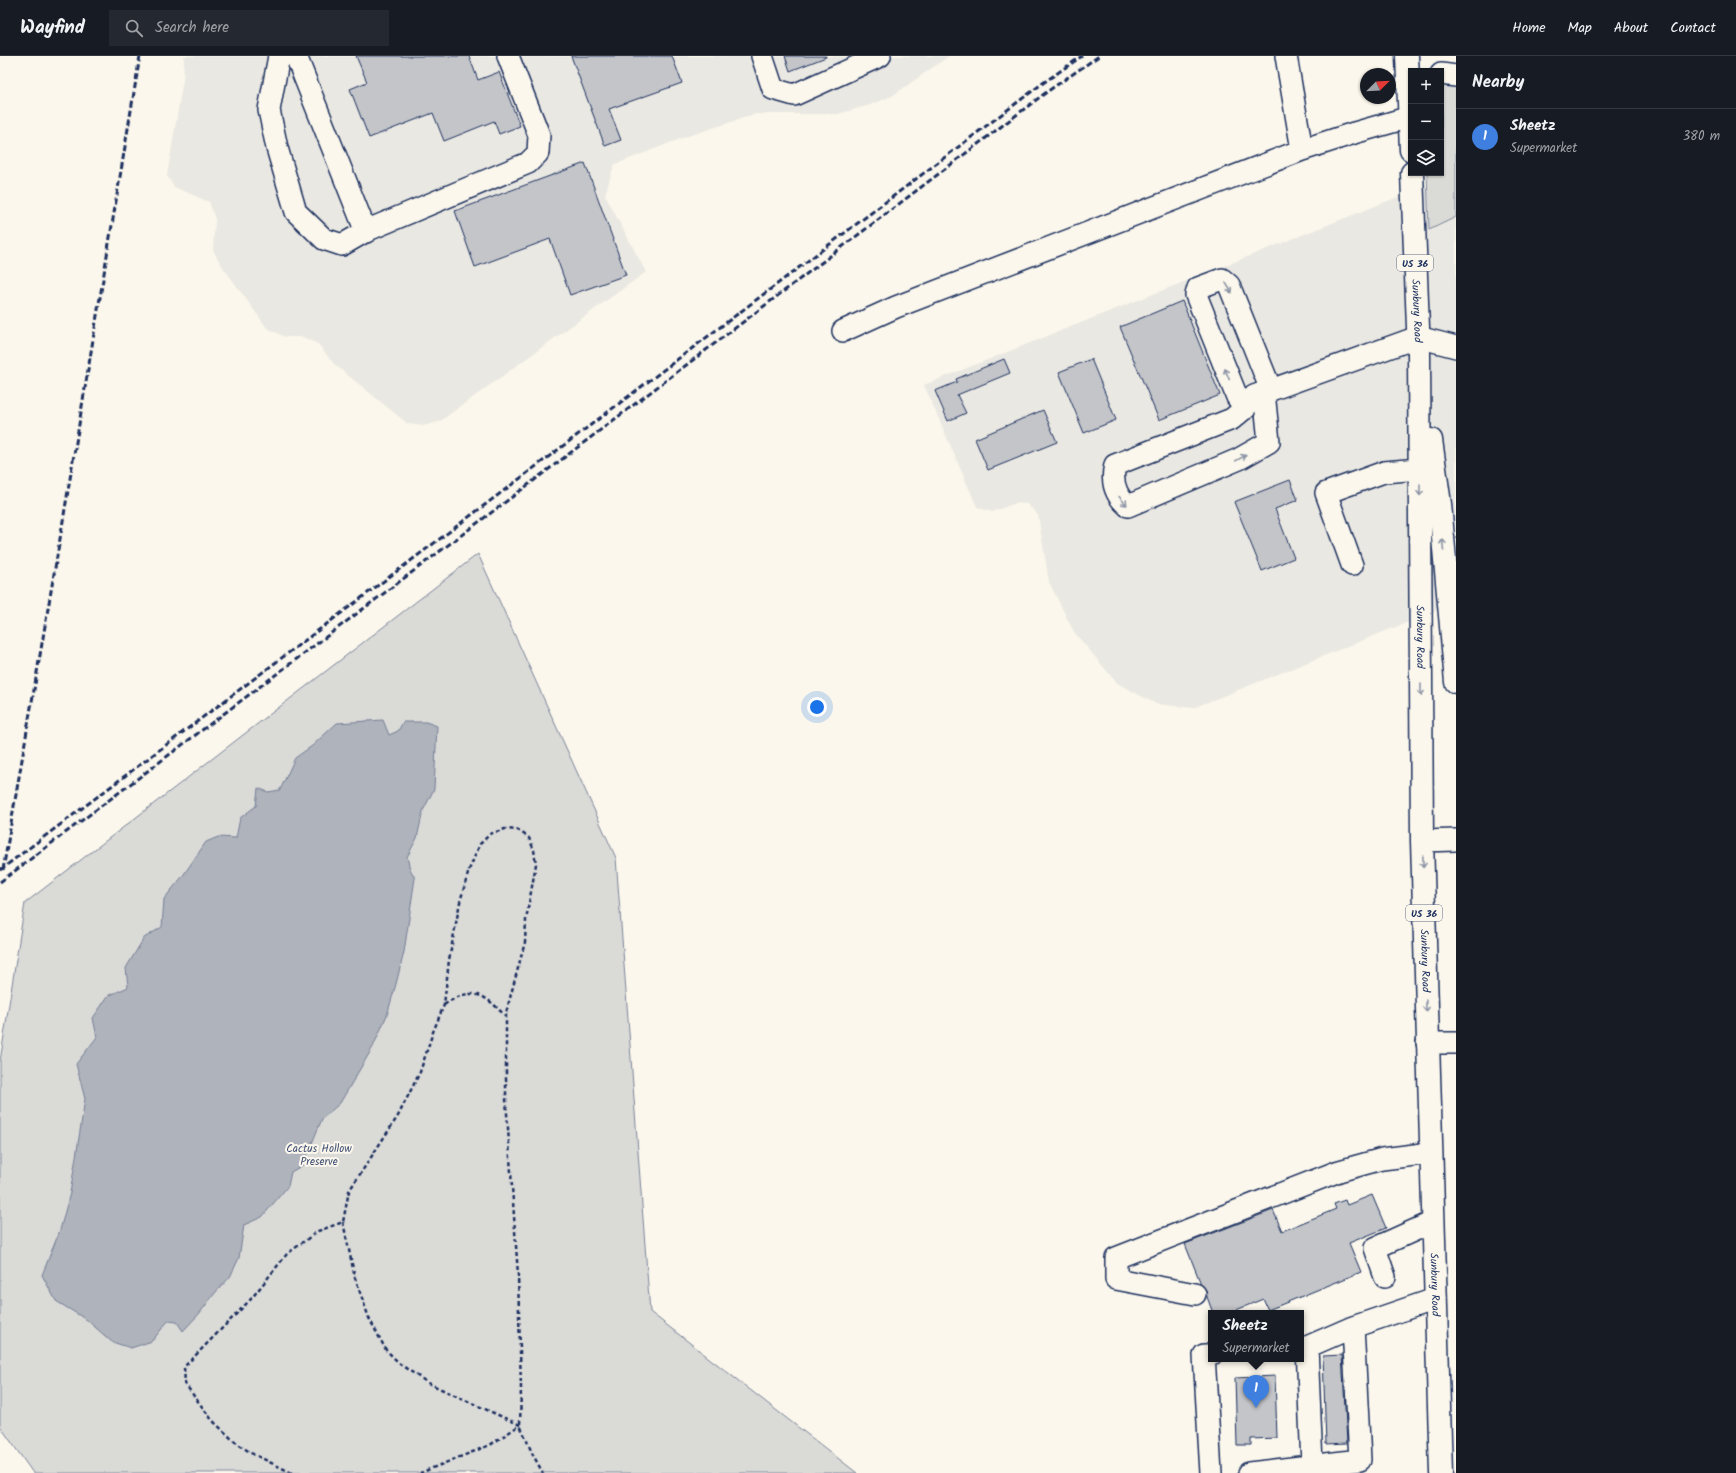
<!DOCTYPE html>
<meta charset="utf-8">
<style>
:root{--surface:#171b24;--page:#242831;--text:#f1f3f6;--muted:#9ea1a6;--line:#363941;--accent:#0f766e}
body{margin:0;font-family:Kalam,sans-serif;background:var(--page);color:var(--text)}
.controls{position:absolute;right:12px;top:12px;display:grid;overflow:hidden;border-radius:0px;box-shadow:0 1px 3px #0004}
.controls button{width:36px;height:36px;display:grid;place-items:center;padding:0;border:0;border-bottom:1px solid var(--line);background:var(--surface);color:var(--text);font:20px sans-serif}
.compass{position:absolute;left:1360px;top:12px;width:36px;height:36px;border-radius:50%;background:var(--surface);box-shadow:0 1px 3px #0004;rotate:66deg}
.you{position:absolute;left:817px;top:651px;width:14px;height:14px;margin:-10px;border:3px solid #fff;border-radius:50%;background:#1a73e8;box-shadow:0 0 0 6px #1a73e833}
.badge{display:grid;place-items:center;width:26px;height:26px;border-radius:50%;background:var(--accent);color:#fff;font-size:13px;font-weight:700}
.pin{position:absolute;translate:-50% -33px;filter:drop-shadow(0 1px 2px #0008)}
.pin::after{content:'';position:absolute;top:21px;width:14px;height:12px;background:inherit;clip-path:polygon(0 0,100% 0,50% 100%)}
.popup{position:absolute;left:1208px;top:1254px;width:96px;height:52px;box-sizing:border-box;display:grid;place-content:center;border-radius:0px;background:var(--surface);filter:drop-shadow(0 1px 3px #0005);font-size:13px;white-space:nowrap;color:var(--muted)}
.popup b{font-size:15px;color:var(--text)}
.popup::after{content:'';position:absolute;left:50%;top:100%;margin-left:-8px;border:8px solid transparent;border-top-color:var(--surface)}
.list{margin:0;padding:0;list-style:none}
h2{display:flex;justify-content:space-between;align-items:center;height:52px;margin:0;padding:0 16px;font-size:17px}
h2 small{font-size:13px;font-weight:400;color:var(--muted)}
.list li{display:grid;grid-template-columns:26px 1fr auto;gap:12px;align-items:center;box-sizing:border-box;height:56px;padding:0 16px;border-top:1px solid var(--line)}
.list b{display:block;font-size:15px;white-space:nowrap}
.list p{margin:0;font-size:13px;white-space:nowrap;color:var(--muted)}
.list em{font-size:13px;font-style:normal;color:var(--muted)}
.icon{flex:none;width:22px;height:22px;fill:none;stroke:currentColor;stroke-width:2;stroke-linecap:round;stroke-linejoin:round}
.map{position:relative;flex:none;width:1456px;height:1417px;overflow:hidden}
header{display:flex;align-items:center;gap:24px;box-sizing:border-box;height:56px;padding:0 20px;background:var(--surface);border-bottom:1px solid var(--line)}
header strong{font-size:19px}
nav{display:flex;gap:22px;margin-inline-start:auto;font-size:14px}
.search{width:280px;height:36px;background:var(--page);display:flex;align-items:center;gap:10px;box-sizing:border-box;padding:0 14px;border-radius:0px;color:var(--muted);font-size:15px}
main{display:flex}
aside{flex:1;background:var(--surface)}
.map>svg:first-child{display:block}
.built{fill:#eae8e2}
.green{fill:#dadad7;stroke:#7a849a}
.water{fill:#afb3bb;stroke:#747e96}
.building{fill:#c3c5c9;stroke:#1b2f5e}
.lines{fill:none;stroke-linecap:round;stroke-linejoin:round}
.minor-casing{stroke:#1b2f5e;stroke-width:24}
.highway-casing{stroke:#1b2f5e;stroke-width:25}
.path{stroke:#1b2f5e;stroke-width:2.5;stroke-dasharray:4 3;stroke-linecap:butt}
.minor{stroke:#fbf7ec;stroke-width:21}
.highway{stroke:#fbf7ec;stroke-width:22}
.rail{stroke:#1b2f5e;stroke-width:3;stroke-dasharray:6 3;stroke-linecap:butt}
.oneway{stroke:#8b93a5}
.labels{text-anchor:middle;stroke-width:4;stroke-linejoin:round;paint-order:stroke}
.shield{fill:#fbf7ec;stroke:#5e6b89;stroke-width:1}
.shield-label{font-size:10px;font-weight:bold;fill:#1b2f5e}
.street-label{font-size:11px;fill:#1b2f5e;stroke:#fbf7ec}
.park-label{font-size:11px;fill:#415176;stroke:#fbf7ec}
</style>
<header>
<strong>Wayfind</strong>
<div class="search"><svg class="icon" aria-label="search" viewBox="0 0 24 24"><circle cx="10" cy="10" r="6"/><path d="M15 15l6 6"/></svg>Search here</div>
<nav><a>Home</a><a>Map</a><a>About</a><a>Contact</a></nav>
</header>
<main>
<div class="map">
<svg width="1456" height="1417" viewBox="0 0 1456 1417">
<rect width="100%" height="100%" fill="#fbf7ec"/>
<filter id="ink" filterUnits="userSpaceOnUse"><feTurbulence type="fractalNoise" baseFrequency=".025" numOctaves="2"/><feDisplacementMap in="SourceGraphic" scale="8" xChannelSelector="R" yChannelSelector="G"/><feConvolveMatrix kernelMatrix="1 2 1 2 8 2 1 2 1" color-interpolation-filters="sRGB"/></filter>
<g filter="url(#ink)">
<!-- built -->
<path class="built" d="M184 0H949L892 40 870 49 838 58H756L685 81 614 109 605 139 646 216 439 366 423 370 408 368 334 308 318 288 302 281H285L267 272 220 207 213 194 215 163 209 146 174 131 167 120 183 24Z
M1428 129 1429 173 1456 161V469L1449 470 1456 547 1193 652 1156 648 1117 627 1074 576 1049 526 1038 459 1027 448 1016 447 992 456 977 451 924 329Z"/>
<!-- green -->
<path class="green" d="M1441 27 1456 28V161L1429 174 1427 117H1441Z
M478 498 616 802 650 1256 857 1417H33L0 1370V1005L25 847Z"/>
<!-- water -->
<path class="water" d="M383 664 389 679 398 675 403 666H426L437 670 434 733 423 755 417 782 407 801 410 813 415 822 404 896 396 928 387 959 373 991 340 1047 322 1063 303 1109 291 1116 288 1130 262 1161 244 1169 239 1202 230 1221 215 1237 199 1258 183 1275 177 1266 168 1265 152 1285 131 1292 112 1286 87 1264 56 1245 42 1219 60 1174 70 1137 75 1107 85 1043 76 1008 97 981 93 962 108 940 128 931 126 912 144 882 162 871 164 843 182 821 206 786 218 781 236 782 240 762 256 750 258 732 268 736 280 734 295 702 312 690 337 667Z"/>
<!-- building -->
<path class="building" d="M356 0H469L478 24 499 16 520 70 499 78 494 65 444 85 433 57 369 82 350 33 367 26Z
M571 0H672L682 27 609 53 621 84 605 90Z
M785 0H826V1L790 15Z
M585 107 626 219 570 239 550 183 475 211 455 155Z
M1182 245 1220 339 1159 364 1120 271Z
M1004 303 1010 317 957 339 966 357 948 365 935 335 957 326 956 323Z
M1091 303 1116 364 1084 377 1059 316Z
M1043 354 1057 386 988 414 975 383Z
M1290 424 1298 444 1275 453 1294 502 1262 515 1234 446Z
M1372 1139 1386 1172 1349 1187 1361 1216 1268 1254 1263 1243 1229 1257H1213L1207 1241 1206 1234 1201 1228 1185 1188 1273 1154 1282 1175 1336 1153 1334 1148 1345 1144 1347 1149Z
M1342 1299 1347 1387 1326 1388 1323 1300Z
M1275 1320 1277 1382 1251 1383V1389H1237L1235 1322Z"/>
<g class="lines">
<defs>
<path id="minor" d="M279 0 269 54 277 92 296 156 324 183 342 189 368 174 528 107 538 97 539 79 508 0
M296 0 366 176
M762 0 773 33 794 39 880 0
M1286 0 1302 94
M1441 18 1456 20
M843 275 896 251 1302 94 1354 77 1410 61
M1264 336 1269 386 1239 403 1128 450C1115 439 1111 425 1115 409L1232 363 1245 352 1254 340 1418 281 1456 291
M1245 353 1237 341 1196 239 1198 232 1222 223 1229 229 1271 334
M1352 509 1326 437 1384 416 1419 413
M1422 785 1456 784
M1427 987H1456
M1385 1221 1375 1192 1433 1166
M1195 1238 1116 1223V1202L1339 1115 1382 1103 1431 1097
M1353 1271 1435 1243
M1307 1291 1312 1409
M1211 1417 1204 1299H1211
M1249 1417 1360 1404 1353 1271 1307 1291 1301 1292"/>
<g id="highway">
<path d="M1407 0 1411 94"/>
<path id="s1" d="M1412 117 1419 297 1422 785 1441 1417"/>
<path d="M1431 384 1440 448 1456 626"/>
</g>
</defs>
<!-- minor casing -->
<use href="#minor" class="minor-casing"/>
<!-- highway casing -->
<use href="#highway" class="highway-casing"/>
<!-- path -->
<path class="path" d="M444 949C472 929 485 938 506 961
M343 1166 355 1222 369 1262 386 1294 401 1309 428 1327 520 1369 490 1389 420 1417
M292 1417 251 1397 234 1385 212 1364 185 1328 184 1311 251 1243 287 1198 318 1175 343 1166 349 1135 398 1060 420 1016 433 976 444 949 449 904 460 846 469 814 480 788 490 778 505 773 518 774 529 782 534 794 536 808 526 864 525 886 506 957V1043L518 1219 521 1332 520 1369 533 1399 543 1417"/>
<!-- minor -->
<use href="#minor" class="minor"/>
<!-- highway -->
<use href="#highway" class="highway"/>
<!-- rail -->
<path class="rail" d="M0 814 510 430 1043 27 1082 0
M3 814 61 477 140 0
M0 826 516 438 1048 35 1099 0"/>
</g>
<!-- one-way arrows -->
<defs><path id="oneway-shaft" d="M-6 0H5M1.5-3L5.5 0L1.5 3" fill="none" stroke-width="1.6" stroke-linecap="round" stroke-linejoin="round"/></defs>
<g class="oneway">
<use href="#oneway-shaft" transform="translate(1229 232) rotate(59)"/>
<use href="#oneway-shaft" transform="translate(1227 318) rotate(-112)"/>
<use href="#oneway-shaft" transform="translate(1241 402) rotate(-28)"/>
<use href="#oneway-shaft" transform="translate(1420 434) rotate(90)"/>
<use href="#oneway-shaft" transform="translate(1123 445) rotate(48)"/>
<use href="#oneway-shaft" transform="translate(1443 489) rotate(-95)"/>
<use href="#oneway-shaft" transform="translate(1421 634) rotate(90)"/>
<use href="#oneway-shaft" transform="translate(1423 806) rotate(89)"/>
<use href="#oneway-shaft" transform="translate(1426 950) rotate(89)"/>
</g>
</g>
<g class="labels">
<!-- shield labels -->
<g class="shield">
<rect x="1397" y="199" width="36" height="16" rx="3"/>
<rect x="1406" y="849" width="36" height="16" rx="3"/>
</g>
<g class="shield-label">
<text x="1415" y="211">US 36</text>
<text x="1424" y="861">US 36</text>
</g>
<!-- street labels -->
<g class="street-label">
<text dy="4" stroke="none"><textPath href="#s1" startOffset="138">Sunbury Road</textPath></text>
<text dy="4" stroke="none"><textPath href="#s1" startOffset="464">Sunbury Road</textPath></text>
<text dy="4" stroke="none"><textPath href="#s1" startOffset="788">Sunbury Road</textPath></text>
<text dy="4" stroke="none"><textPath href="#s1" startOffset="1112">Sunbury Road</textPath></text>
</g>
<!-- park labels -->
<g class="park-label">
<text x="319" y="1096">Cactus Hollow<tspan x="319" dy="13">Preserve</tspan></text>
</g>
</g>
</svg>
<div class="controls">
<button>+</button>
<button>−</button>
<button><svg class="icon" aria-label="layers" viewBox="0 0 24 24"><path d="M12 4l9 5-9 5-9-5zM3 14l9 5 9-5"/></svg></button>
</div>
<svg class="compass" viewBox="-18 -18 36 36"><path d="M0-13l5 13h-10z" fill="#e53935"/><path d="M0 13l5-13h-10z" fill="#9ea1a6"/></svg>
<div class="you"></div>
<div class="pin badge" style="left:1256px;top:1352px;background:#3f7fe0">1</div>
<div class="popup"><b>Sheetz</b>Supermarket</div>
</div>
<aside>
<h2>Nearby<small></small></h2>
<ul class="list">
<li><span class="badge" style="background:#3f7fe0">1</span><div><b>Sheetz</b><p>Supermarket</p></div><em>380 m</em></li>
</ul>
</aside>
</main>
